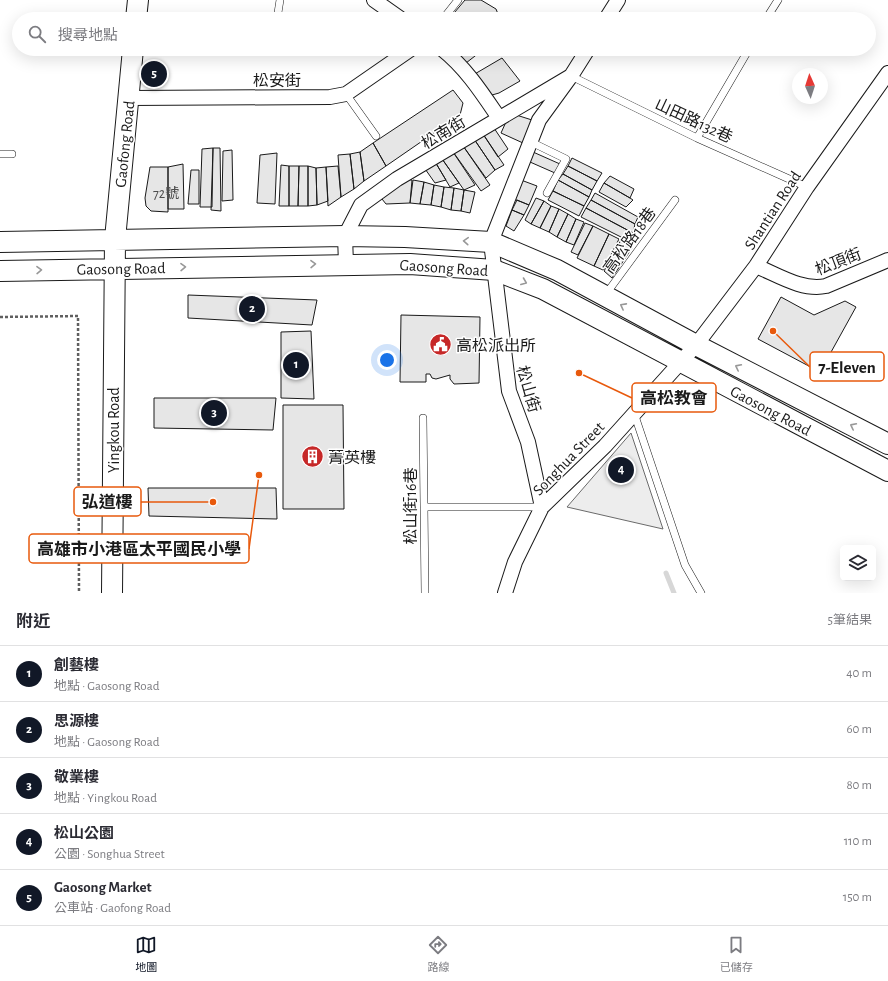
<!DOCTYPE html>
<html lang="zh-TW">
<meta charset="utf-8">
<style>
:root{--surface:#fff;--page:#f7f7f7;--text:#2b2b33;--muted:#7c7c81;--line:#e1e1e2;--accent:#111827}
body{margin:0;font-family:"Alegreya Sans","Noto Sans TC",sans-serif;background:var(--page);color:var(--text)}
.controls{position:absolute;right:12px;bottom:12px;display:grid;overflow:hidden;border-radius:6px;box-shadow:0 4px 16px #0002}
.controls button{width:36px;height:36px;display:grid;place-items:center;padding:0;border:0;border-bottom:1px solid var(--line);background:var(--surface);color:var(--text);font:20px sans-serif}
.compass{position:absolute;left:792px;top:68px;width:36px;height:36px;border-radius:50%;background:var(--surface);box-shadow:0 4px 16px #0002;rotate:357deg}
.you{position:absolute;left:387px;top:360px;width:14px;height:14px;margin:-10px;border:3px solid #fff;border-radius:50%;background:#1a73e8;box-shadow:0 0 0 6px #1a73e833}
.badge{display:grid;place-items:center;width:26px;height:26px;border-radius:50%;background:var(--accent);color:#fff;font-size:13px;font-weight:700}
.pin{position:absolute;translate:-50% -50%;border:2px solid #fff;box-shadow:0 1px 4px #0006}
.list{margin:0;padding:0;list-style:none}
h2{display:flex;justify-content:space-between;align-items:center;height:52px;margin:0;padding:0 16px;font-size:17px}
h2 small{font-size:13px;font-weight:400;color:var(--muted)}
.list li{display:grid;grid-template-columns:26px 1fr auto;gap:12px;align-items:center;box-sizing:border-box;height:56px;padding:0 16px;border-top:1px solid var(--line)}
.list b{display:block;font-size:15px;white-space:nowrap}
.list p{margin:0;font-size:13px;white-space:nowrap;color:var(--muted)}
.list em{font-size:13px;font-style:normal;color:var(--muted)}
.icon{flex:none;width:22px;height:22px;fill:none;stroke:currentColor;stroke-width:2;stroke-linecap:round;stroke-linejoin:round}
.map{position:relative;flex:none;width:888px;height:593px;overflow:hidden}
.search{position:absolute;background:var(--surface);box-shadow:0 4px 16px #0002;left:12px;right:12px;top:12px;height:44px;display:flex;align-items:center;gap:10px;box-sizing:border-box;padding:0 14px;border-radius:22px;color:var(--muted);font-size:15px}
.sheet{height:332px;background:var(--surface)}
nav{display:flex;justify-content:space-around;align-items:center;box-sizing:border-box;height:56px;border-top:1px solid var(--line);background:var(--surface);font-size:11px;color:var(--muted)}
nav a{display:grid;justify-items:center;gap:2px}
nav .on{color:var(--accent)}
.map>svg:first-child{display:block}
.built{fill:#ededed;stroke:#6a6a6a}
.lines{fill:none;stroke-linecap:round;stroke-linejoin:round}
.stream{stroke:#d7d7d7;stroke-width:5}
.building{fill:#e6e6e6;stroke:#1a1a1a}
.lane-casing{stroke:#1a1a1a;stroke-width:8}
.street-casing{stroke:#1a1a1a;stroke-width:16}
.secondary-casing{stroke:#1a1a1a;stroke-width:22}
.path{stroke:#5f5f5f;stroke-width:2.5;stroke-dasharray:3 2;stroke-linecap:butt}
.lane{stroke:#fff;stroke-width:7}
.street{stroke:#fff;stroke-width:14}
.secondary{stroke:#fff;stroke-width:20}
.oneway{stroke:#989898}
.labels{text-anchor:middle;stroke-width:3;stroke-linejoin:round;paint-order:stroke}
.number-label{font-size:14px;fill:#4d4d4d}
.street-label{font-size:16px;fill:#1a1a1a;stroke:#fff}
.poi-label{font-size:16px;fill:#1a1a1a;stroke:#fff;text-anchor:start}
.leader{fill:none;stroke:#e8590c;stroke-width:1.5}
.callout-dot{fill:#e8590c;stroke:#fff;stroke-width:1.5}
.callout{fill:#fff;stroke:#e8590c;stroke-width:1.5}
.callout-label{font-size:17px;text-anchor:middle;font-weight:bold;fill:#1a1a1a}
</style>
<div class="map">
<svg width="888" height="593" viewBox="0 0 888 593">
<rect width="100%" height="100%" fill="#fff"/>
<!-- built -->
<path class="built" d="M631 433 663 529 567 507Z"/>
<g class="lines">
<!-- stream -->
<path class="stream" d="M666 573 674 593"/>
</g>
<!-- building -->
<path class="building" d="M465 0H481L496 9 500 19H449Z
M449 49H484L466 63Z
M502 58 520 81 499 93 492 95 485 93 473 75Z
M453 90 463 103 460 115 386 166 373 143Z
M510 113 532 120 523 143 501 133Z
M492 125 508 149 498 157 481 131Z
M481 131 504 165 495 170 472 136Z
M472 136 495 170 486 178 461 143Z
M373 143 386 166 364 181 360 152Z
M461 143 490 185 481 191 451 149Z
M213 148 212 207H200L202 149Z
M213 148H220L221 211 211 210Z
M451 149 475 185 464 190 440 156Z
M232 150 233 200 222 201 223 151Z
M360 152 364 181 354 189 350 154Z
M533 152 560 164 555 173 530 162Z
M277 153 275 204 257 203 260 155Z
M350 154 354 189 341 197 338 155Z
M440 156 459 183 450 187 434 160Z
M572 158 602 173 597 181 568 166Z
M434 160 446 180 435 183 423 166Z
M183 164 184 209H168V167Z
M281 165 289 166V206H279Z
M289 166H299L298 206H289Z
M299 166H308V206H298Z
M308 166 316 168 317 205 308 206Z
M338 166 341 197 328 206 326 167Z
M568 166 597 181 592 190 563 174Z
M150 167H168V212L151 211 146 206 145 198Z
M326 167 328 201 317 205 316 168Z
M191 170H199V204H188Z
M563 174 592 190 589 197 558 180Z
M610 176 634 189 630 198 604 183Z
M404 179 412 180 410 203 386 204 382 199 385 193Z
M413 180 424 182 420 204 410 203Z
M521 180 537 186 529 205 514 199Z
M558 180 589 197 584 206 553 191Z
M424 182 434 185 431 205 420 204Z
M604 183 630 198 633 200 626 207 599 192Z
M434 185 444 187 441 207 431 205Z
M444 187 454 188 451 210 441 207Z
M454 188 464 190 461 211 451 210Z
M464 190 475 192 470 213 461 211Z
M553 191 584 206 579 216 548 200Z
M595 193 638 217 635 224 591 200Z
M536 198 544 201 531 224 525 220Z
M517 200 529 205 524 215 512 210Z
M591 200 635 224 633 233 586 208Z
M544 201 551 206 540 228 531 224Z
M551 206 559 209 549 232 540 228Z
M586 208 633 233 629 241 581 217Z
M559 209 568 214 557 237 549 232Z
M512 210 524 215 514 231 506 226Z
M568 214 576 219 566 242 557 237Z
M576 219 584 222 574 245 566 242Z
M585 223 593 226 578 255 571 252Z
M593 226 609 234 594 266 577 258Z
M609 234 619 239 603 270 594 266Z
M621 240 632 248 612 278 604 271Z
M188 295 317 300 312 325 188 318Z
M781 297 814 315 845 301 856 307 820 372 758 339Z
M401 315 480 317 479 383 454 384 450 379V375L436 379 432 378 430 374H426V382H400Z
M311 331 314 399 281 398V332Z
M154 398H276L273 430 154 428Z
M283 405H343L344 509H283Z
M148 488H276L277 519 149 516Z"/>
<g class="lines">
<defs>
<path id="lane" d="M277 19 280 0
M443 19 458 0
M766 19 778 0
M571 76 697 138 807 187
M346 94 376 136
M697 138 749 49
M531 142 566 159 547 193
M0 154H12
M606 294 675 200
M634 413 685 565 701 593
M423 418 425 593
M424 507H542"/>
<path id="street" d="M374 0 401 19
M606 19 618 0
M442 49C466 68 482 93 499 118
M129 98 330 97 346 94 411 49
M346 264 345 236 361 205 397 179 571 76 588 49
M756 266C778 275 802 291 826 286L888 260
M542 507 528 442 509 391 491 242 539 120 571 76
M505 593 515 562 542 507 605 446 696 345 756 266 807 187 888 73"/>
<path id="secondary" d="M136 19 138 0
M0 242 345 236 405 237 491 242 557 270 696 345 888 444
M0 271 410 264 494 270 543 289 888 471
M112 593 115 239 133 49"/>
</defs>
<!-- lane casing -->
<use href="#lane" class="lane-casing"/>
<!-- street casing -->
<use href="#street" class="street-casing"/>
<!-- secondary casing -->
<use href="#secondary" class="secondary-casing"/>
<!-- path -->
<path class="path" d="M0 317 78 316 79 593"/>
<!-- lane -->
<use href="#lane" class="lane"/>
<!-- street -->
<use href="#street" class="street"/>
<!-- secondary -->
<use href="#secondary" class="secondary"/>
</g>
<!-- one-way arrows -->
<defs><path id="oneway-chevron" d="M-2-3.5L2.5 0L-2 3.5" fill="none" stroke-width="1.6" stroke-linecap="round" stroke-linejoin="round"/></defs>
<g class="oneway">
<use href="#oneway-chevron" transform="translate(466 241) rotate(-176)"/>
<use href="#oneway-chevron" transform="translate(313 264) rotate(-1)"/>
<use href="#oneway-chevron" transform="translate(183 267) rotate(-1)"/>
<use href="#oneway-chevron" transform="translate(39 270) rotate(-1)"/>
<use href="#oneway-chevron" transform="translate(524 282) rotate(22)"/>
<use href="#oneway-chevron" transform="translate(623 306) rotate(-152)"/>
<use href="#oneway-chevron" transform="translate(738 367) rotate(-153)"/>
<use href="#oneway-chevron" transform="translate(853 426) rotate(-153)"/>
</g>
<!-- icons -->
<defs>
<symbol id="civic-disc" viewBox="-11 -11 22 22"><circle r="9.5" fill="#c62828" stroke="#fff"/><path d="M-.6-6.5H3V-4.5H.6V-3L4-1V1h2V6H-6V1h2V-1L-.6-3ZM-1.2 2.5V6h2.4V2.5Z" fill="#fff"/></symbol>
<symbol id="building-disc" viewBox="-11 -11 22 22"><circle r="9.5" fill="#c62828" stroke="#fff"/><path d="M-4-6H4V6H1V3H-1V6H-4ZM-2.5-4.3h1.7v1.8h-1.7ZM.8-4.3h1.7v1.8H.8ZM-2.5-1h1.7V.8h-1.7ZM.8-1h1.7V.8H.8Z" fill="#fff"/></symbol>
</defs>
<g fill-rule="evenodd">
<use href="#civic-disc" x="428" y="332" width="25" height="25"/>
<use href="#building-disc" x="300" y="444" width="25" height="25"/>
</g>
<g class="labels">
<!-- number labels -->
<g class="number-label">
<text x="166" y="198">72號</text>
</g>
<!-- street labels -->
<g class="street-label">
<text x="277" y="86">松安街</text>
<text transform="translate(694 120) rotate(25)" y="6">山田路132巷</text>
<text transform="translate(443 132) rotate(-31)" y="6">松南街</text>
<text transform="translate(124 144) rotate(-84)" y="6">Gaofong Road</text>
<text transform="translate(772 210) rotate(-57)" y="6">Shantian Road</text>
<text transform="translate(629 240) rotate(-54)" y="6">高松路18巷</text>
<text transform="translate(838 261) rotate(-21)" y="6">松頂街</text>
<text transform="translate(444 267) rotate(4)" y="6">Gaosong Road</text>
<text transform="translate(121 268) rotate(-1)" y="6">Gaosong Road</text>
<text transform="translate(529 389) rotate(74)" y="6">松山街</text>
<text transform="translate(771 410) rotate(28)" y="6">Gaosong Road</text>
<text transform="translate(113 430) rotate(-90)" y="6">Yingkou Road</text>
<text transform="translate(568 458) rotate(-46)" y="6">Songhua Street</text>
<text transform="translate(410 506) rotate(-90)" y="6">松山街16巷</text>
</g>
<!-- poi labels -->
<g class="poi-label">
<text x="456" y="351">高松派出所</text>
<text x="328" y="463">菁英樓</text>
</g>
</g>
<!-- callouts -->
<path class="leader" d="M773 331L810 367M579 373L632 398M213 502L141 502M259 475L249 549"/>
<g class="callout-dot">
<circle cx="773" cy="331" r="4"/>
<circle cx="579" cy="373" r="4"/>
<circle cx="213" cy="502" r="4"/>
<circle cx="259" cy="475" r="4"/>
</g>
<g class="callout">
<rect x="810" y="352" width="74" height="29" rx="4"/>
<rect x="632" y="383" width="84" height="29" rx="4"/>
<rect x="74" y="487" width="67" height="29" rx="4"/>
<rect x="29" y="534" width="220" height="29" rx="4"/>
</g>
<g class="callout-label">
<text x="847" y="373">7-Eleven</text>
<text x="674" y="404">高松教會</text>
<text x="107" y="508">弘道樓</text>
<text x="139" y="555">高雄市小港區太平國民小學</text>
</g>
</svg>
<div class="controls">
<button><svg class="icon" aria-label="layers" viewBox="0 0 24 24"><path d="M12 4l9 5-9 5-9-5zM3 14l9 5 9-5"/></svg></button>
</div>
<svg class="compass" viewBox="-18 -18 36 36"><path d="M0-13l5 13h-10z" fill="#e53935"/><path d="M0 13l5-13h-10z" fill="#7c7c81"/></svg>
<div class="you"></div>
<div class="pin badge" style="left:296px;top:365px">1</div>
<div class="pin badge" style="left:252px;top:309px">2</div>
<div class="pin badge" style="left:214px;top:413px">3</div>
<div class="pin badge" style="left:621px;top:470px">4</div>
<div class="pin badge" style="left:154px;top:74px">5</div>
<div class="search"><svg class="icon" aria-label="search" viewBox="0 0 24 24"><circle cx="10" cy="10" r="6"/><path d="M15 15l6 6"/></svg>搜尋地點</div>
</div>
<section class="sheet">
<h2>附近<small>5筆結果</small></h2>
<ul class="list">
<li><span class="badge">1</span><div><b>創藝樓</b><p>地點 · Gaosong Road</p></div><em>40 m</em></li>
<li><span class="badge">2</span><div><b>思源樓</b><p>地點 · Gaosong Road</p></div><em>60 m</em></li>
<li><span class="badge">3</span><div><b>敬業樓</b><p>地點 · Yingkou Road</p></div><em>80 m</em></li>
<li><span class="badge">4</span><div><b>松山公園</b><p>公園 · Songhua Street</p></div><em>110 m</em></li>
<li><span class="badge">5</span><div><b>Gaosong Market</b><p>公車站 · Gaofong Road</p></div><em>150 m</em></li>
</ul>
</section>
<nav>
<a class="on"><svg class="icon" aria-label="map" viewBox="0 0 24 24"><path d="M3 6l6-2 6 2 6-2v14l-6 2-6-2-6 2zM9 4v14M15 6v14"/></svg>地圖</a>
<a><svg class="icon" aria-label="directions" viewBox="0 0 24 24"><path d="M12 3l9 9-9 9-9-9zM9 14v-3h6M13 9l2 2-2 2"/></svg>路線</a>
<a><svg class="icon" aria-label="saved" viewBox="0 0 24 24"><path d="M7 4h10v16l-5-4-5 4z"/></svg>已儲存</a>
</nav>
